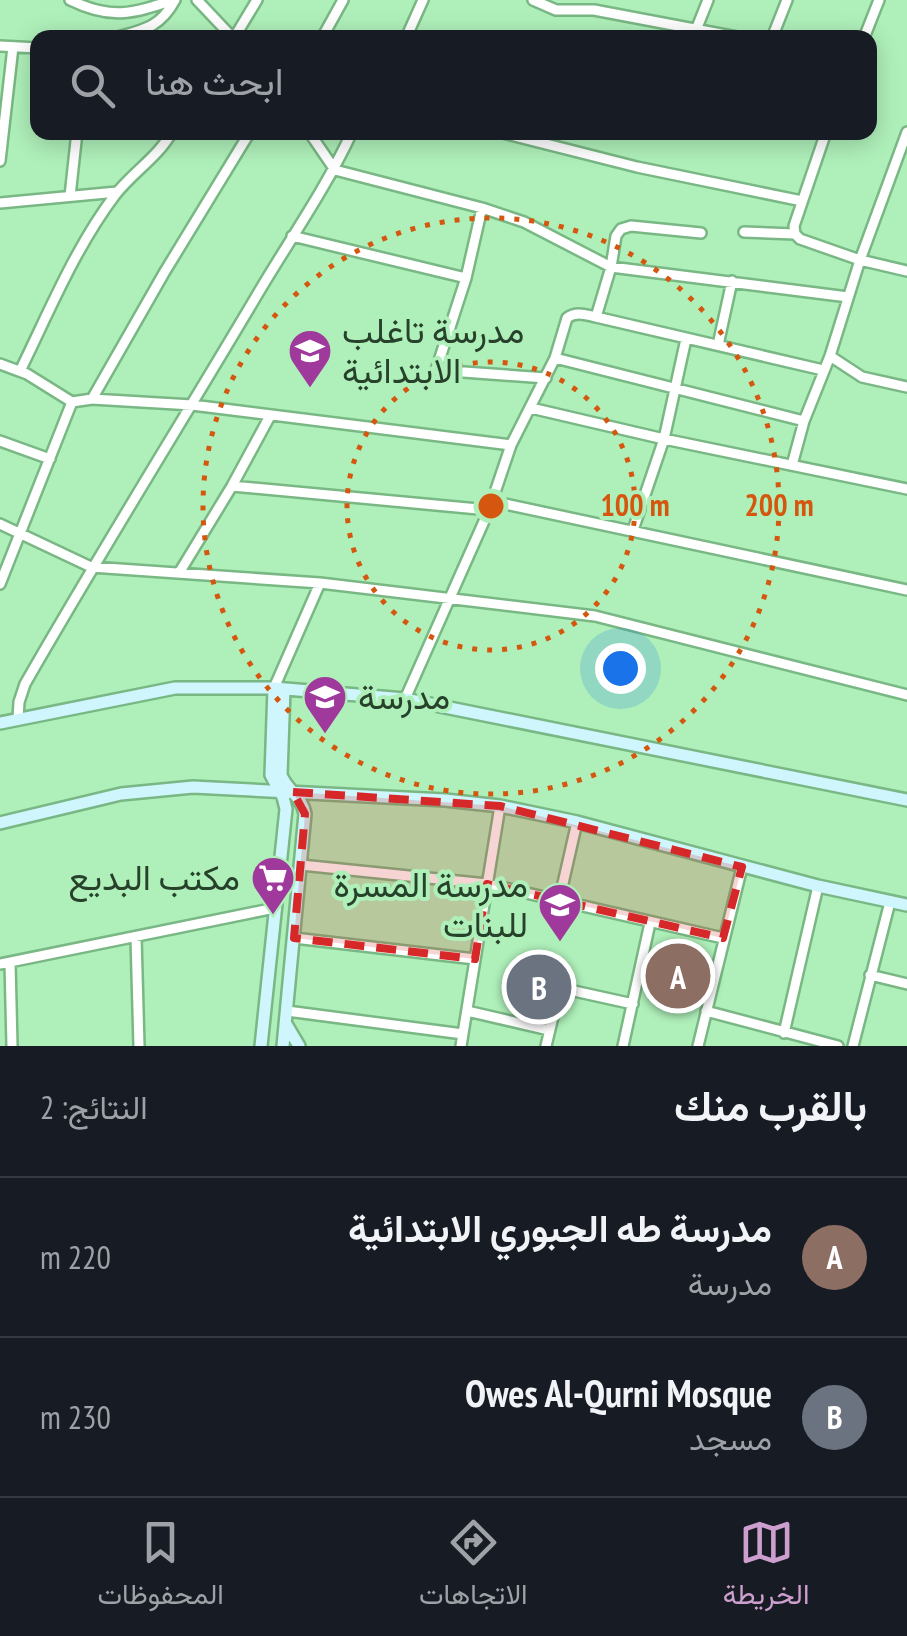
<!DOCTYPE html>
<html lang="ar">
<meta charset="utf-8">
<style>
:root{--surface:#171b24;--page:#242831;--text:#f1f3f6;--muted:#9ea1a6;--line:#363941;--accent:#cd9fce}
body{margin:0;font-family:"PT Sans Narrow",Vazirmatn,sans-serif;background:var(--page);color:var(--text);direction:rtl}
.you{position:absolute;left:620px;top:668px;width:35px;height:35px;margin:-25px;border:8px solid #fff;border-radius:50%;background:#1a73e8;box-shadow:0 0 0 15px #1a73e833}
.badge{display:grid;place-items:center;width:65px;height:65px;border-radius:50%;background:var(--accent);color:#fff;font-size:32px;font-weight:700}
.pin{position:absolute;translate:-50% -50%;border:5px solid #fff;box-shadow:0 2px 10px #0006}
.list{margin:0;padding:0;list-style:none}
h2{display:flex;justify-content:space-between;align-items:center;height:130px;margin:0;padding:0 40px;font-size:42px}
h2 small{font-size:32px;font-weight:400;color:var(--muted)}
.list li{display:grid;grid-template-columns:65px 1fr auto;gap:30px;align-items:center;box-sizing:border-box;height:160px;padding:0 40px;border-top:2px solid var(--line)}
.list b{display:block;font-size:38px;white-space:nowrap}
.list p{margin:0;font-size:32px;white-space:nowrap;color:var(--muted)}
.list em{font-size:32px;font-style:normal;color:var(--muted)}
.icon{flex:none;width:55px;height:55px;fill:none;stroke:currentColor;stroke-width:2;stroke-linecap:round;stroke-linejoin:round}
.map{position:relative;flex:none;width:907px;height:1046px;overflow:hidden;direction:ltr}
.search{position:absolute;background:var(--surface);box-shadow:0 5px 25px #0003;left:30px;right:30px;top:30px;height:110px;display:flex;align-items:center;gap:25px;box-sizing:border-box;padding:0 35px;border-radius:20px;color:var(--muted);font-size:38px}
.sheet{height:450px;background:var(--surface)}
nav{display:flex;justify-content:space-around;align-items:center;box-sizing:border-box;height:140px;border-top:2px solid var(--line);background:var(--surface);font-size:28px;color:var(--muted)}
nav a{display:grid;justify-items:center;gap:5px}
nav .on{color:var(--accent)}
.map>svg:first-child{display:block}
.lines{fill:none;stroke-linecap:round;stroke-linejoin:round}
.street-casing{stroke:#79b784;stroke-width:14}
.secondary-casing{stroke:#79b784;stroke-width:16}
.street{stroke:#fff;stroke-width:9}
.secondary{stroke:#cef6fc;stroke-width:11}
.marked{fill:#d62828;fill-opacity:0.2;stroke:#d62828;stroke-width:8;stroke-dasharray:20 12;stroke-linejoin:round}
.ring{fill:none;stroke:#d5570f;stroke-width:5;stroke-dasharray:5 10}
.labels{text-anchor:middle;stroke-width:8;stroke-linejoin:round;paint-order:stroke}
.poi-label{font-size:35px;fill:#27412b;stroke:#aff0ba;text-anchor:start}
.centre{fill:#d5570f;stroke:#aff0ba;stroke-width:5}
.ring-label{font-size:30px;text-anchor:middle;font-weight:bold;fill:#d5570f;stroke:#aff0ba;stroke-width:8;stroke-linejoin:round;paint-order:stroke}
</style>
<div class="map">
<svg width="907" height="1046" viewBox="0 0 907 1046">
<rect width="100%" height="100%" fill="#aff0ba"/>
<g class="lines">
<defs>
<path id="street" d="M70 0C111 20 132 14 173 0
M197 0 233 38
M533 0 556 10H594L742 38
M696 30 708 0
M114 38C143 30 160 28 175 0
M234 38 257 0
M322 38 343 0
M406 38 423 0
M772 38 787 0
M864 38 879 0
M0 46 38 48
M309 132 335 170 482 208 524 222 611 267 848 297
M499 132 637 167 802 201
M0 161 13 47
M70 196 77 132
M0 203 117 192
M482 208 466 278 436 370 546 378
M744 232 795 234 800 239 860 260 907 271
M795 234 794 226 826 132
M292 236 466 278
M596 317 611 267 616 236 621 229 631 226 701 233
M718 345 732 281
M830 356 862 377 907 387
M555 358 804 421
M0 364 27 374 72 402 92 399 192 405 511 445
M20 371C49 312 75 248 115 195 133 172 158 157 172 132
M92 399 164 273 250 132
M531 408 664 439 907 489
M0 441 50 459
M792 465 804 421 830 356 860 260 907 132
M232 486 489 510
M491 501 907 590
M0 524 91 567 320 583 595 616 907 695
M633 530 664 439 686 339
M179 573 232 486 270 416
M0 584 72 402
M274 688 320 583
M405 699 489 510 511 445 555 358 567 318C576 311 586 315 596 317L823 370
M18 719 19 702 25 684C101 551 182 422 260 290 291 238 326 188 352 132
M301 865 487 884 723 938
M559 901 577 822
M136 937 139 1046
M294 938 475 959
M10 963 12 1046
M0 964 275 908
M870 975 907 984
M287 1011 463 1034
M467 1011 549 1030
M706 1011 838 1046
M784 1033 818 886
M461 1046 500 806
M546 1046 558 996 565 989 633 1004
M623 1046 650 923
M698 1046 742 867
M853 1046 890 902"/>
<path id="secondary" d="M0 723 175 688H274L405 699 907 800
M0 823 121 794 193 787 445 800 500 806 577 822 818 886 907 905
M286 1024 299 1046
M261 1046 286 809 283 797 271 775 274 688
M283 1046 305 814C302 796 287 791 281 775L284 689"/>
</defs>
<!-- street casing -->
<use href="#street" class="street-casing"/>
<!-- secondary casing -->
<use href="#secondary" class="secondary-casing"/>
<!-- street -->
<use href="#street" class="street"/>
<!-- secondary -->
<use href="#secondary" class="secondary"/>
</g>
<!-- marked area -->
<path class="marked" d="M293 792 500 806 742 867 723 938 487 884 475 959 294 938 305 814Z"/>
<!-- distance rings -->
<g class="ring">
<circle cx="491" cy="506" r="144"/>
<circle cx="491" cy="506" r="288"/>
</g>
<!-- icons -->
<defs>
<symbol id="school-pin" viewBox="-11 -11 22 30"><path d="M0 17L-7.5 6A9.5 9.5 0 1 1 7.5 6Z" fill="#a0399c" stroke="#aff0ba"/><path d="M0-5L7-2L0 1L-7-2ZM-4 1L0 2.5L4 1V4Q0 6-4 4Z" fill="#fff"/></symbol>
<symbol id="supermarket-pin" viewBox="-11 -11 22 30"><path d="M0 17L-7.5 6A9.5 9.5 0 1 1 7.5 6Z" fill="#a0399c" stroke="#aff0ba"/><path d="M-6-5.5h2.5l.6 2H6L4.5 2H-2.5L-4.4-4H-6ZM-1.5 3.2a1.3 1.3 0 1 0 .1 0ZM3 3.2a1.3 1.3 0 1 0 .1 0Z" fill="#fff"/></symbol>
</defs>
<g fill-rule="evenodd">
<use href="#school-pin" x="285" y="326" width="50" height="68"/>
<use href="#school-pin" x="300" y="672" width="50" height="68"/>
<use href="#supermarket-pin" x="248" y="853" width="50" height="68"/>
<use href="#school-pin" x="535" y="880" width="50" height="68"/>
</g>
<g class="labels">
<!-- poi labels -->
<g class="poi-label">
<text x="342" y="343">مدرسة تاغلب<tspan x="342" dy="40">الابتدائية</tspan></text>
<text x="358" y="709">مدرسة</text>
<text x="240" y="890" text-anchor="end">مكتب البديع</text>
<text x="528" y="897" text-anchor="end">مدرسة المسرة<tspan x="528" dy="40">للبنات</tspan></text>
</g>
</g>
<circle cx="491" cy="506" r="15" class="centre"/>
<g class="ring-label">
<text x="635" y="516">100 m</text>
<text x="779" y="516">200 m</text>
</g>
</svg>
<div class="you"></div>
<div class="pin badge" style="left:678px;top:976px;background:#8d6e63">A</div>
<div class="pin badge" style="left:539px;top:987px;background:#6b7280">B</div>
<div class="search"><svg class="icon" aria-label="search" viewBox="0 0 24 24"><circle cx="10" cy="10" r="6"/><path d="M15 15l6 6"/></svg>ابحث هنا</div>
</div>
<section class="sheet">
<h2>بالقرب منك<small>النتائج: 2</small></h2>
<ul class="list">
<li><span class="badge" style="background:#8d6e63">A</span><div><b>مدرسة طه الجبوري الابتدائية</b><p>مدرسة</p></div><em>220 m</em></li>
<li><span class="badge" style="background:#6b7280">B</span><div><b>Owes Al-Qurni Mosque</b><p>مسجد</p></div><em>230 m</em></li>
</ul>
</section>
<nav>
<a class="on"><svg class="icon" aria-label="map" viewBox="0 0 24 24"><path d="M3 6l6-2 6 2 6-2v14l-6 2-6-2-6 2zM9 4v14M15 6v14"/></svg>الخريطة</a>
<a><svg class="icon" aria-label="directions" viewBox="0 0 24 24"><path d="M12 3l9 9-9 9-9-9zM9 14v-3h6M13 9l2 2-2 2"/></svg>الاتجاهات</a>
<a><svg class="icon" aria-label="saved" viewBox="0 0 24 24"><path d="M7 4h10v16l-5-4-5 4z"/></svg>المحفوظات</a>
</nav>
